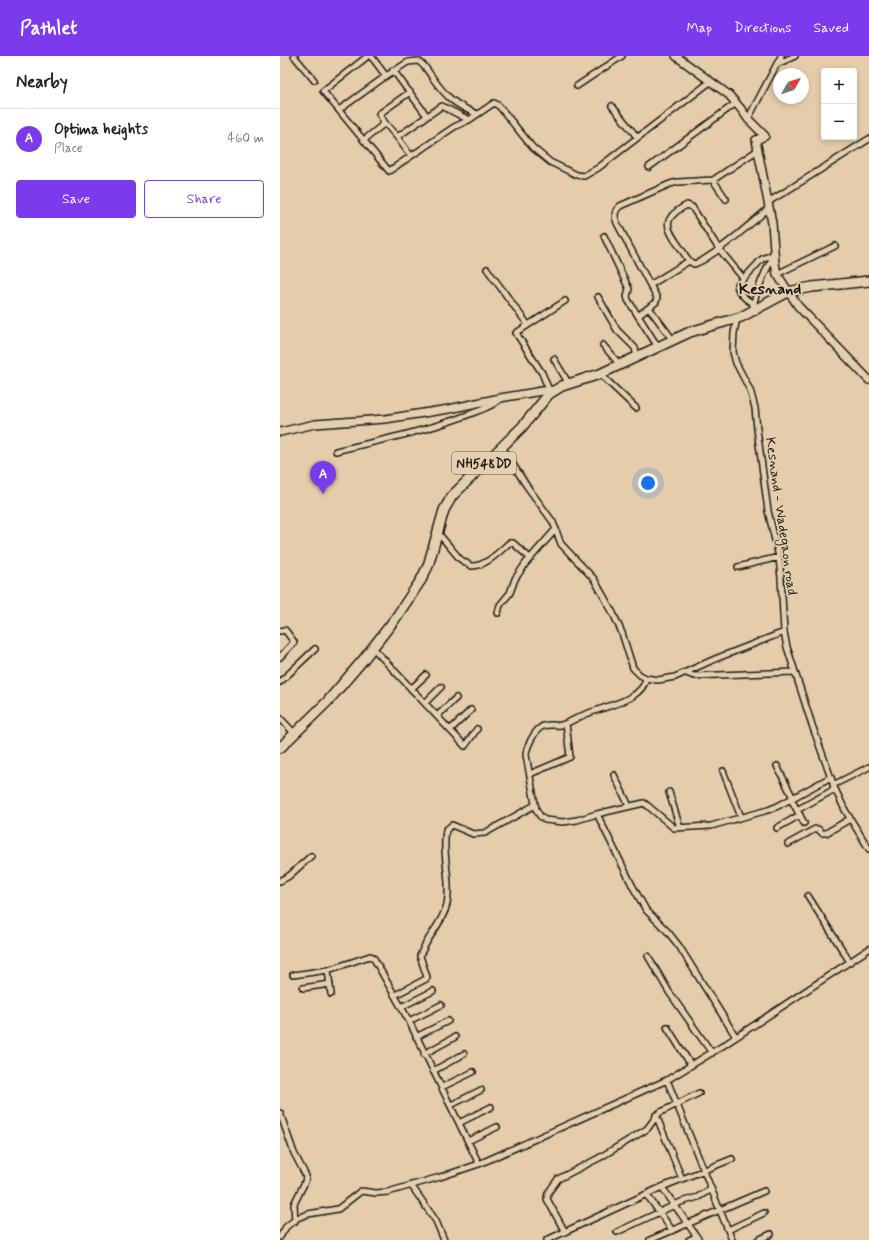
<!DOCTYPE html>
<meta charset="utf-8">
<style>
:root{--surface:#fff;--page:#f6f6f6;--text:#222;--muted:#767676;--line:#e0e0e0;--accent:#7c3aed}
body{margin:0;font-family:Mynerve,sans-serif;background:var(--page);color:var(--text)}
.controls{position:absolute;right:12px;top:12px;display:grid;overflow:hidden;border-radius:4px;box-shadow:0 2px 6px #0003}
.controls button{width:36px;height:36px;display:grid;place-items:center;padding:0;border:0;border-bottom:1px solid var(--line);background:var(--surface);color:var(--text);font:20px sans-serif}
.compass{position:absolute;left:493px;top:12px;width:36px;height:36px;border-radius:50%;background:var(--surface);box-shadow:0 2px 6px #0003;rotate:51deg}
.you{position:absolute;left:368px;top:427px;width:14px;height:14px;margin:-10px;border:3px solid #fff;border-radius:50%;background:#1a73e8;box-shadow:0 0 0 6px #1a73e833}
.badge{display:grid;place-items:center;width:26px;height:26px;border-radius:50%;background:var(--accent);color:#fff;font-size:13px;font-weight:700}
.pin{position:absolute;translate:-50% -33px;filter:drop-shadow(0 1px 2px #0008)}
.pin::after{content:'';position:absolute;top:21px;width:14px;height:12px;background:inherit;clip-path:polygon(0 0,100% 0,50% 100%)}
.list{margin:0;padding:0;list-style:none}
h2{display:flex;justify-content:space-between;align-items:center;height:52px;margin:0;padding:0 16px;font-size:17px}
h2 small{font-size:13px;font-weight:400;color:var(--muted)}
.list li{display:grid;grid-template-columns:26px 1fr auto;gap:12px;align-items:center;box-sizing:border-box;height:60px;padding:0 16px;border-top:1px solid var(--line)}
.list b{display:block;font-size:15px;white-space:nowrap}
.list p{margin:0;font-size:13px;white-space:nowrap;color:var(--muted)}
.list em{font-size:13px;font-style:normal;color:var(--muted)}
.actions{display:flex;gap:8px;padding:12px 16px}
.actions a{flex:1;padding:9px 0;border:1px solid var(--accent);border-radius:4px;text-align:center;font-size:14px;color:var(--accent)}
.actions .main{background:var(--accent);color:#fff}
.map{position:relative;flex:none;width:589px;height:1184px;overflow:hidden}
header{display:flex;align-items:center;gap:24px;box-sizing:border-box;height:56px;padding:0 20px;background:var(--accent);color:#fff}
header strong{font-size:19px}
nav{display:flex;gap:22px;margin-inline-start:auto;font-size:14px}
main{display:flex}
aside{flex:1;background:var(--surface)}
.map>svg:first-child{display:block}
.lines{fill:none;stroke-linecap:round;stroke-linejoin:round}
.minor-casing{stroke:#1c1c1c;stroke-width:8}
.tertiary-casing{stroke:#1c1c1c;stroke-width:10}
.secondary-casing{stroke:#1c1c1c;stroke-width:10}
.trunk-casing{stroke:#1c1c1c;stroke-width:12}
.minor{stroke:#e4cfae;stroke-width:5}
.tertiary{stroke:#e4cfae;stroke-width:7}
.secondary{stroke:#e4cfae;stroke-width:7}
.trunk{stroke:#e4cfae;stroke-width:9}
.labels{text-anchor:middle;stroke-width:3.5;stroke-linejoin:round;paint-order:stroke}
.shield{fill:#e4cfae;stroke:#585248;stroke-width:1}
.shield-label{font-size:13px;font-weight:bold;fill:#1c1c1c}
.street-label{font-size:14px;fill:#1c1c1c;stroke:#e4cfae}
.quarter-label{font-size:16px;font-weight:bold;fill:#1c1c1c;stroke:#e4cfae}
</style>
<header>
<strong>Pathlet</strong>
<nav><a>Map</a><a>Directions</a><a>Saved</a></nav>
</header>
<main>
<aside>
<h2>Nearby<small></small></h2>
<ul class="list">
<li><span class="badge">A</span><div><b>Optima heights</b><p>Place</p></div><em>460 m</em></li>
</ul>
<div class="actions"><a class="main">Save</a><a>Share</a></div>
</aside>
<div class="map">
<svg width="589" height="1184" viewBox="0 0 589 1184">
<rect width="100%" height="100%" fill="#e5ccaa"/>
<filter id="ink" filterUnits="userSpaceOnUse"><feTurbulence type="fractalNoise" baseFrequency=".025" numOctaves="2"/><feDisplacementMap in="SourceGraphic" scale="8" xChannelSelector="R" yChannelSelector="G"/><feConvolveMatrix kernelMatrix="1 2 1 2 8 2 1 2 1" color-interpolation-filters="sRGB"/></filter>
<g filter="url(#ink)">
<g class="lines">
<defs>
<path id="minor" d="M14 0 34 24
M88 0 43 35 109 115 174 71 189 64 214 47 219 50 253 92 270 106 297 119 304 120 318 112 430 26
M91 0 106 20 128 6 138 5C145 9 147 14 152 21 166 41 175 49 197 58
M497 8 515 0
M113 14 147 60
M297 30 342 0
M332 50 357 81
M59 54 106 20
M468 63 501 0
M105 67 117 81 162 50 189 64
M117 81 131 100
M84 84 105 67 99 58 130 36
M369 111 456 47
M433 124 446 143
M488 146C522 126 555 104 589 83
M324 180 349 233 347 240 348 244 378 291
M207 213 248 269
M497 218 555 190
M463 222 439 193 412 151 407 149C380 163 386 172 402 194 405 199 408 206 414 208 429 205 475 164 489 152
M370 229 409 205
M318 241 337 274 355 292 357 301
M474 248C466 244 459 238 457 230L482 203 494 198
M473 251C476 236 486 212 494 200
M369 252 393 284
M358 260 376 246 377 242 337 167C334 160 334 155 340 150L390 128 398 126 433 124 478 94
M457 262 454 277 453 296 456 307 470 334 475 352 477 373 488 455 499 501 501 522 504 576 507 591 532 669 555 733 565 754 589 793
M323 289 340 309
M274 303 289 328
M320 318 356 352
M269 334 262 317 236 277 285 245
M222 391 246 429 273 466 281 488 314 523 333 557 342 577 353 612 360 619 366 622 378 624 395 621 435 603 504 576
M56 395C101 384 147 375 190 358 200 354 212 351 220 343
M158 477 180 503 191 510C205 511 219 496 229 487H233L250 502
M458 511 499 501
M218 557 220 549 230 537 235 523 246 507 276 473
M0 575 5 574 14 586 0 601
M93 592 185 690 197 673
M406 617 414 620 514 616
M366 622C363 644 326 650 309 657 299 660 290 667 281 669 274 670 265 667 260 672 254 676 246 692 246 699L256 753 260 760 265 764 283 766 297 764 317 758 364 747 368 750 394 772 431 770 488 754 498 750 551 721
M0 626 35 593
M131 633 146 619
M145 647 161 631
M157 660 176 642
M0 662 14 677
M170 674 191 654
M497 710 513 742
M443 715 461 761
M250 718 290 701 286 667
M334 719 349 750
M553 729 589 711
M389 736 400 772
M511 743 524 767
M517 754 555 733
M317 758 353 831 366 854 388 876 399 890 456 981
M497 772 520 759
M508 788 535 773H538L542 777H546L570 763
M0 825 9 820 31 800
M528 840 570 906
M368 900 389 936 432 997
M48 914 51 938
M13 919 48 914 90 900 93 901 129 965 199 1108
M23 932 50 928
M115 939 146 923 147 921 140 900C146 882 163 867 167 848 172 824 161 798 166 774L172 769 193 778 205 777 255 749
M121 951 153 935
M129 965 161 949
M387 971 411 1009
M136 981 168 965
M144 998 175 981
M153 1015 184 998
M387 1024 452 1184
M162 1031 193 1016
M171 1049 201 1034
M0 1057 14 1097 26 1120 25 1126 14 1148 15 1165
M376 1059 402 1123
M179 1067 211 1051
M188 1085 217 1071
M131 1129 156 1165 164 1184
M382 1131 419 1184
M367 1139 392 1174
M448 1174 484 1157
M285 1176 267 1143 268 1137 278 1123 319 1102 367 1073 379 1057 419 1037
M337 1176 401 1146 418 1141 431 1133
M0 1181 6 1171 17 1162 28 1158 58 1153 81 1135 96 1137 108 1136 160 1121 199 1108 387 1024 441 991 589 893
M267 1184 382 1131 452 1103
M370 1184 484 1135
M409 1184 416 1181
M478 1184 491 1178"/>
<path id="tertiary" d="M0 376 35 368 105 363 169 353 220 342 262 335 276 334"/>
<path id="secondary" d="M396 0 449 39 461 53 468 63 485 80 476 84 492 167 495 207 497 218 518 250 589 324"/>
<path id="trunk" d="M0 692 48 645 83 604 115 563 141 524 148 510 164 454 172 440 242 371 269 338 282 330 320 318 410 276 461 261 508 236 532 231 589 225"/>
</defs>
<!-- minor casing -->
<use href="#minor" class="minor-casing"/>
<!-- tertiary casing -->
<use href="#tertiary" class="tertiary-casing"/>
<!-- secondary casing -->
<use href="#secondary" class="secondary-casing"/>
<!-- trunk casing -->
<use href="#trunk" class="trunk-casing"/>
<!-- minor -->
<use href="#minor" class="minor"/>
<!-- tertiary -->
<use href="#tertiary" class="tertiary"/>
<!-- secondary -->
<use href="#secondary" class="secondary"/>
<!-- trunk -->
<use href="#trunk" class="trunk"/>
</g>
</g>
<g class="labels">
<!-- shield labels -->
<rect class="shield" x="172" y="396" width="64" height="22" rx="3"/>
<g class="shield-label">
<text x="204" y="412">NH548DD</text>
</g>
<!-- street labels -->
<g class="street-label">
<text transform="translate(502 460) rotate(82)" y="5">Kesnand - Wadegaon road</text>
</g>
<!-- quarter labels -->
<g class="quarter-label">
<text x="490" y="238">Kesnand</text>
</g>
</g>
</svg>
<div class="controls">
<button>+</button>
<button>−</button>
</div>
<svg class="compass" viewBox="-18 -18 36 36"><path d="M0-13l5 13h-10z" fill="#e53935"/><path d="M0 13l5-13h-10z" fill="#767676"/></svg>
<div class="you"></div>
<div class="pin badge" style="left:43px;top:438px">A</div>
</div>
</main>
